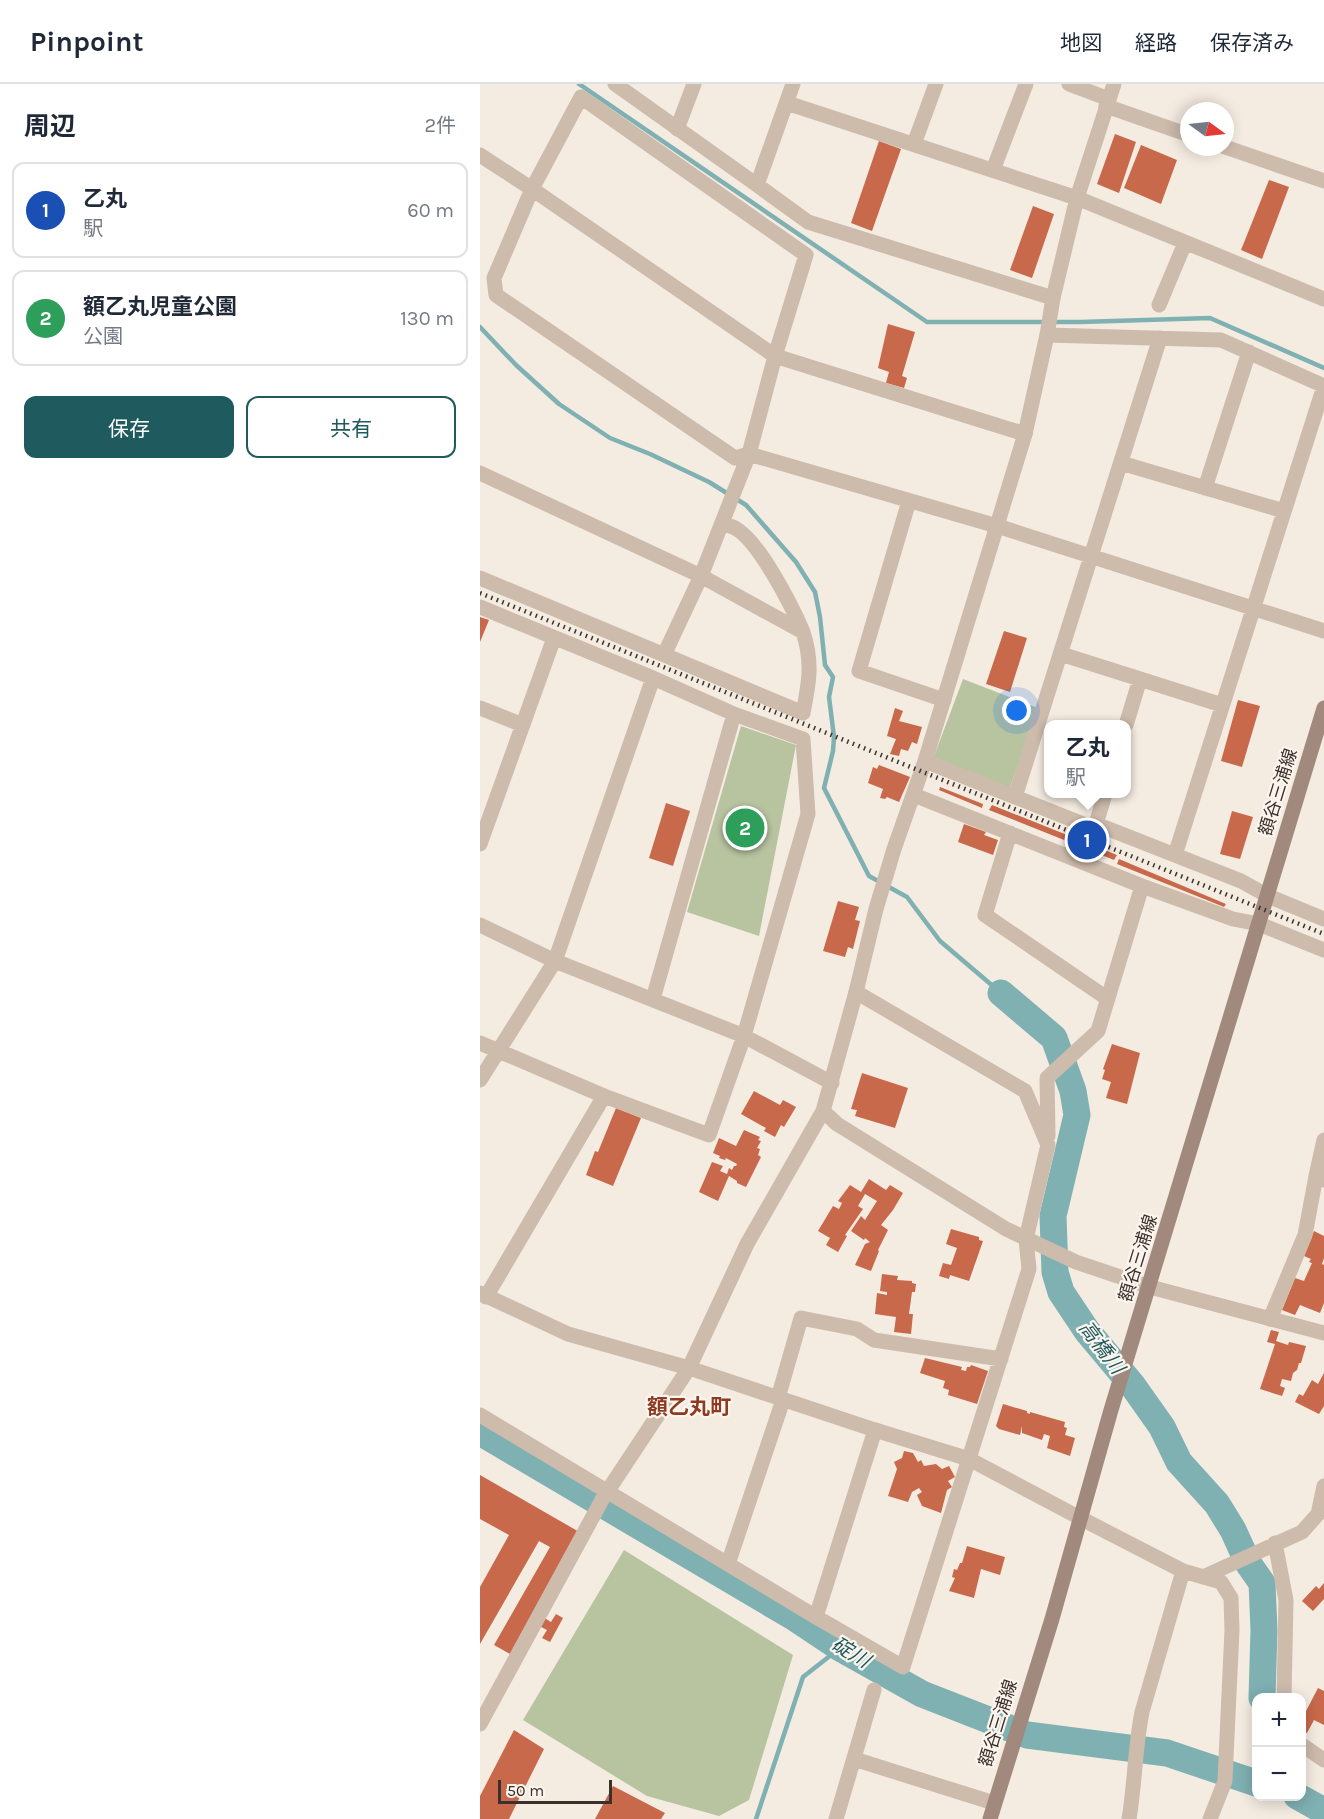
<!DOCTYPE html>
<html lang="ja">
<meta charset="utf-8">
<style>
:root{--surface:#fff;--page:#f6f6f7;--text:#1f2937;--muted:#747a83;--line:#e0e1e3;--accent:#1f5a5e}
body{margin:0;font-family:Karla,"Noto Sans JP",sans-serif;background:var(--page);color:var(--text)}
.controls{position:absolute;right:18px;bottom:18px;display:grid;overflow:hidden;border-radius:12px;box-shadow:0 3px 15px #0003}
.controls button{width:54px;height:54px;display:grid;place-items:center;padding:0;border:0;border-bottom:2px solid var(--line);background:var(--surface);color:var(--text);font:30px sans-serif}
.compass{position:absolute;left:700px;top:18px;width:54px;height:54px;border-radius:50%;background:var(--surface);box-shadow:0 3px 15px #0003;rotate:105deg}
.scale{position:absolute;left:18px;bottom:15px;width:114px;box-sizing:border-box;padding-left:6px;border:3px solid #3b302b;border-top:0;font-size:16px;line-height:21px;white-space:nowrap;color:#3b302b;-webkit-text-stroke:4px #fbf5ee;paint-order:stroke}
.you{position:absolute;left:537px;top:627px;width:21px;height:21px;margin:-15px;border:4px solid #fff;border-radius:50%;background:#1a73e8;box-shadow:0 0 0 9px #1a73e833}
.badge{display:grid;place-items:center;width:39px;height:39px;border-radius:50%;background:var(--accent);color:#fff;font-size:20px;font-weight:700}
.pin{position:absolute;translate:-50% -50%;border:3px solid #fff;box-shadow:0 2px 6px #0006}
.popup{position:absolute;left:564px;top:636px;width:87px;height:78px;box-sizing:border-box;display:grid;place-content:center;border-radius:12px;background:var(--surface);filter:drop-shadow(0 2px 4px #0005);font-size:20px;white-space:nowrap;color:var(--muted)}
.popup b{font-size:22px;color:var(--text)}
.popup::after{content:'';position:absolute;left:50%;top:100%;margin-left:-12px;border:12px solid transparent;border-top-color:var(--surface)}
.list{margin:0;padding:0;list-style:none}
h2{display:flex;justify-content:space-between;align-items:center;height:78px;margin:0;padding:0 24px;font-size:26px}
h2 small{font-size:20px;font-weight:400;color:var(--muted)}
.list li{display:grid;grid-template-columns:39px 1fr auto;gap:18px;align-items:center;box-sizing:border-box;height:96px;margin:0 12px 12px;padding:0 12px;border:2px solid var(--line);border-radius:12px}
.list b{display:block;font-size:22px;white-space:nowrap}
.list p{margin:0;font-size:20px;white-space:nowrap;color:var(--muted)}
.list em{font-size:20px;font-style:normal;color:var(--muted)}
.actions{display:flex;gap:12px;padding:18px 24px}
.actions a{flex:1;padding:14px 0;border:2px solid var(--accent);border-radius:12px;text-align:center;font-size:21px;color:var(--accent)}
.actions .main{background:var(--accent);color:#fff}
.map{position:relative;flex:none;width:844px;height:1735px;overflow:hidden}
header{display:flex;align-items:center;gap:36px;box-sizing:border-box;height:84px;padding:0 30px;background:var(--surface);border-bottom:2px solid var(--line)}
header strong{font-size:28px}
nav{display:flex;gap:33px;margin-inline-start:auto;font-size:21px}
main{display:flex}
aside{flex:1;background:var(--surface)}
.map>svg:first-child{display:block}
.green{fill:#b8c4a0}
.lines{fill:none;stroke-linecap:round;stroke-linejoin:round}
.stream{stroke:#7fb0b2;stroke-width:4.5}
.river{stroke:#7fb0b2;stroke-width:27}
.building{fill:#c8694b}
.minor{stroke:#cdbbac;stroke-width:15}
.tertiary{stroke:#cdbbac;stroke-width:15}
.secondary{stroke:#a18a7d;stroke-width:15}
.rail{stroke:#3b302b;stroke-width:4.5;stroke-dasharray:1.5 4.5;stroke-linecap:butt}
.labels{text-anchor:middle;stroke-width:4.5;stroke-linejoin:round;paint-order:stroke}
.street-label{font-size:18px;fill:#3b302b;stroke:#fbf5ee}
.water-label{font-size:20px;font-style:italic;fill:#1f5a5e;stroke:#fbf5ee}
.quarter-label{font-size:21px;font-weight:bold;fill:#8c3b22;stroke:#fbf5ee}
</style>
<header>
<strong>Pinpoint</strong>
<nav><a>地図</a><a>経路</a><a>保存済み</a></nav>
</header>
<main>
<aside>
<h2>周辺<small>2件</small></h2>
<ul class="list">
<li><span class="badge" style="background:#1a4fb4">1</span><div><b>乙丸</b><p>駅</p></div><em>60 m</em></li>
<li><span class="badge" style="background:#2e9e5b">2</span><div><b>額乙丸児童公園</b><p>公園</p></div><em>130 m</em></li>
</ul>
<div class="actions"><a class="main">保存</a><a>共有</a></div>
</aside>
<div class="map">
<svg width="844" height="1735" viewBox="0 0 844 1735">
<rect width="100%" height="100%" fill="#f4ebe1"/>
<!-- green -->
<path class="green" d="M483 595 558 624 529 706 453 675Z
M261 642 316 661 279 852 207 828Z
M144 1466 313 1571 269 1716 239 1732 167 1712 43 1636Z"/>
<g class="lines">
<!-- stream -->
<path class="stream" d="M99 0 447 238H601L730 234 844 284
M0 243 36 281 79 320 130 354 170 370 229 398 266 421 316 478 335 508 340 533 345 581 353 593 349 613 354 653 353 667 344 704 389 792 400 798
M407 802 427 813 460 857 521 909
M276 1735 323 1593 360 1564"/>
<!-- river -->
<path class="river" d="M521 909 574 954 593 1007 597 1031 573 1132 575 1188 581 1208 607 1247 653 1302 682 1343 699 1378 737 1420 753 1446 768 1479 782 1499 784 1546 782 1614
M0 1348 315 1534 360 1564 442 1610 547 1651 687 1669 776 1699
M817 1712 844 1727"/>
</g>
<!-- building -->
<path class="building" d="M635 50 656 58 639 109 617 100Z
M399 57 421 65 392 147 371 139Z
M661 61 697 76 681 120 644 104Z
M789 96 809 103 782 175 761 166Z
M553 122 574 130 552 194 530 186Z
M408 240 435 248 422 292 427 294 424 304 406 299 409 288 398 284Z
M0 533 9 536 0 558Z
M524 547 547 554 530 608 506 600Z
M758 616 780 622 762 683 741 677Z
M415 624 423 627 419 637 442 643 437 660 432 658 428 667 421 665 419 672 410 670 416 655 407 652Z
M399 681 430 693 419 718 407 713 405 715 400 714 403 705 388 699 393 683 397 685Z
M460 703 503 720 502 724 459 706Z
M186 719 210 727 193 782 169 774Z
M512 721 637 771 634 776 509 726Z
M752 727 773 733 760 775 740 770Z
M484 740 506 748 504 751 518 756 513 771 478 758Z
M639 775 746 820 744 823 637 780Z
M358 817 379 823 375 836 380 837 373 865 368 863 365 873 343 867Z
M632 960 660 969 647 1020 626 1014 631 998 622 995 625 986 623 985Z
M382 989 428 1004 415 1044 375 1032 377 1026 371 1025Z
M274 1007 300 1021 303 1016 316 1023 304 1043 301 1041 295 1053 284 1047 286 1044 261 1030Z
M136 1024 161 1034 133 1102 106 1091 115 1067 118 1068Z
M264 1046 280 1053 278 1056 281 1057 277 1064 280 1065 278 1071 281 1073 266 1103 257 1099V1097L249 1092 238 1117 219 1108 232 1078 243 1082 240 1087 247 1090 249 1084 252 1086 254 1082H256L257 1080 246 1074 245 1076 239 1074 240 1072 233 1069 239 1054 256 1062Z
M389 1095 406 1106 410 1101 423 1109 413 1126 401 1141 408 1146 398 1166 399 1167 391 1187 375 1181 385 1160 390 1158 385 1154 384 1156 371 1147 381 1132 385 1136 397 1117 385 1110 378 1122 383 1125 365 1151 367 1152 358 1168 346 1161 350 1154 338 1147 353 1122 359 1125 362 1119 358 1117 370 1101 381 1108Z
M471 1145 499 1153V1156L503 1157 489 1197 470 1191 469 1195 459 1192 463 1179 471 1181 477 1164 466 1160Z
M834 1147 844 1152V1174L842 1180 844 1181V1219L840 1229 820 1221 815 1231 802 1226 815 1194 824 1197 832 1179 829 1178 831 1175 824 1172Z
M402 1190 418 1192 417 1196 432 1197V1199L436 1200 435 1208H432L429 1230H433L431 1250 414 1248 416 1233 395 1230 397 1209 407 1211V1208L400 1207Z
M791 1246 799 1248 796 1257 808 1261 809 1258 826 1262 821 1279H819L817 1286 813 1289 811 1297 802 1295 800 1302 805 1304 802 1312 780 1305 795 1260 787 1258Z
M445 1274 482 1283 481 1286 486 1287 487 1283H490L491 1281 508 1287 497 1320 468 1311 469 1306 463 1304 465 1297 440 1289Z
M844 1289V1322L839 1330 815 1318 819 1310 823 1312 832 1296 838 1300Z
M523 1320 547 1327V1329L550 1330V1328L585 1338 584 1343 587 1344 585 1351 595 1354 590 1372 567 1364 570 1352 564 1350 562 1356 542 1349V1342L540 1351 519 1345 516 1342Z
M424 1367 433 1369 438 1378 441 1376 444 1382 456 1380 462 1385 469 1382 475 1393 468 1397 472 1403 467 1406 461 1429 442 1422 437 1411 442 1408 439 1404 432 1408 428 1418 408 1412 417 1385 414 1378 422 1374Z
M0 1391 108 1453 63 1533 71 1538 76 1530 83 1534 70 1558 62 1554 67 1546 59 1542 39 1575 14 1561 70 1463 59 1457 0 1560V1503L29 1451 0 1435Z
M487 1462 525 1473 520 1491 501 1485 494 1514 469 1507 475 1494 472 1493 474 1485 477 1486 480 1479H482Z
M844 1499V1515L833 1527 822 1517 836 1502 839 1505Z
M838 1604 844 1607V1641L834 1636 827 1649 822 1646V1631H824Z
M34 1646 64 1665 29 1735H0V1712Z
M133 1702 185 1729 181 1735H115Z"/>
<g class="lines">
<!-- minor -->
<path class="minor" d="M135 0 277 101 313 0
M589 0 629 15
M307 19 597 114 844 215
M626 22 709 51
M197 45 214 0
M434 60 456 0
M745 63 844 97
M0 71 52 105 14 194 16 211 255 374 269 370 295 272 52 105 101 13 326 171 295 272 545 350
M513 86 546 0
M277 101 328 138 573 214
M679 221 705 159
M567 251 741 256 844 302
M641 379 804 427
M0 389 221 492 184 571
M725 404 769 268
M429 417 379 587 464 616
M242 440C246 441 251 442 255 444 279 457 312 522 323 548
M0 494 323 629C329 599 333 578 323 548L221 492 269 370 517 442 844 547
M0 523 173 594
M581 570 742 621
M0 624 43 641
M646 641 660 595
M445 677 608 742 616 740 761 797 788 812 844 835
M434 711 662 802 753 835 779 840 844 866
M535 713 680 254
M616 740 625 710
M530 749 505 831 628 915
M0 760 74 554
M695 771 844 302
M0 841 75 877 0 996
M173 915 254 630
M0 959 124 1012
M568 1052 567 994 618 947 662 802
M836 1092 844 1056
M0 1209 88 1250 209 1284
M6 1213 124 1012 229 1051 264 952 75 877 173 594 254 630 323 655 328 730 264 952 352 999
M790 1235 825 1151 836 1092 844 1096
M298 1314 321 1234 377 1245 394 1256 521 1275
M0 1331 336 1533 423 1583 549 1185 546 1155 568 1061 545 1007 376 908
M602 1435 703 1487 662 1628C655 1663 655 1699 649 1735
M795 1459 806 1516 804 1614
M248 1480 303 1316
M703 1487 741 1498 751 1514 752 1546 746 1674 745 1697 730 1735
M723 1493 822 1448 838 1430 844 1402
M336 1533 395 1346
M822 1661 844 1676
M374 1675 514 1719
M356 1735 394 1606"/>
<!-- tertiary -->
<path class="tertiary" d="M343 1027 357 1040 526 1145 596 1178 670 1203 844 1249
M602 1435 489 1375 395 1346 209 1284 267 1160 343 1027 376 908 396 825 414 765 445 677 545 350 567 251 573 214 597 114 634 0
M0 1640 123 1414 209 1284"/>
<!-- secondary -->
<path class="secondary" d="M510 1735 572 1535 631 1326 844 624"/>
<!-- rail -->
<path class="rail" d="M0 509 844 850"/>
</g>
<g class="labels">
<!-- street labels -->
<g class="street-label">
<text transform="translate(798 708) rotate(-73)" y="6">額谷三浦線</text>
<text transform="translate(658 1174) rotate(-73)" y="6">額谷三浦線</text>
<text transform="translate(518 1639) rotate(-73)" y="6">額谷三浦線</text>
</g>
<!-- water labels -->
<g class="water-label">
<text transform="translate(622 1263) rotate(53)" y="7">高橋川</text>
<text transform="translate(371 1568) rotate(31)" y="7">碇川</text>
</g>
<!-- quarter labels -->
<g class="quarter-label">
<text x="209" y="1330">額乙丸町</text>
</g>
</g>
</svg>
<div class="controls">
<button>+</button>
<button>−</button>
</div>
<svg class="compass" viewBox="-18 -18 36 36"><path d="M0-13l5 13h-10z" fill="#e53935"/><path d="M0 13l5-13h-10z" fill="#747a83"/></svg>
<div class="scale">50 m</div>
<div class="you"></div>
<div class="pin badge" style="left:607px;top:756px;background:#1a4fb4">1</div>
<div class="popup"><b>乙丸</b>駅</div>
<div class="pin badge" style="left:265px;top:744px;background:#2e9e5b">2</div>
</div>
</main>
